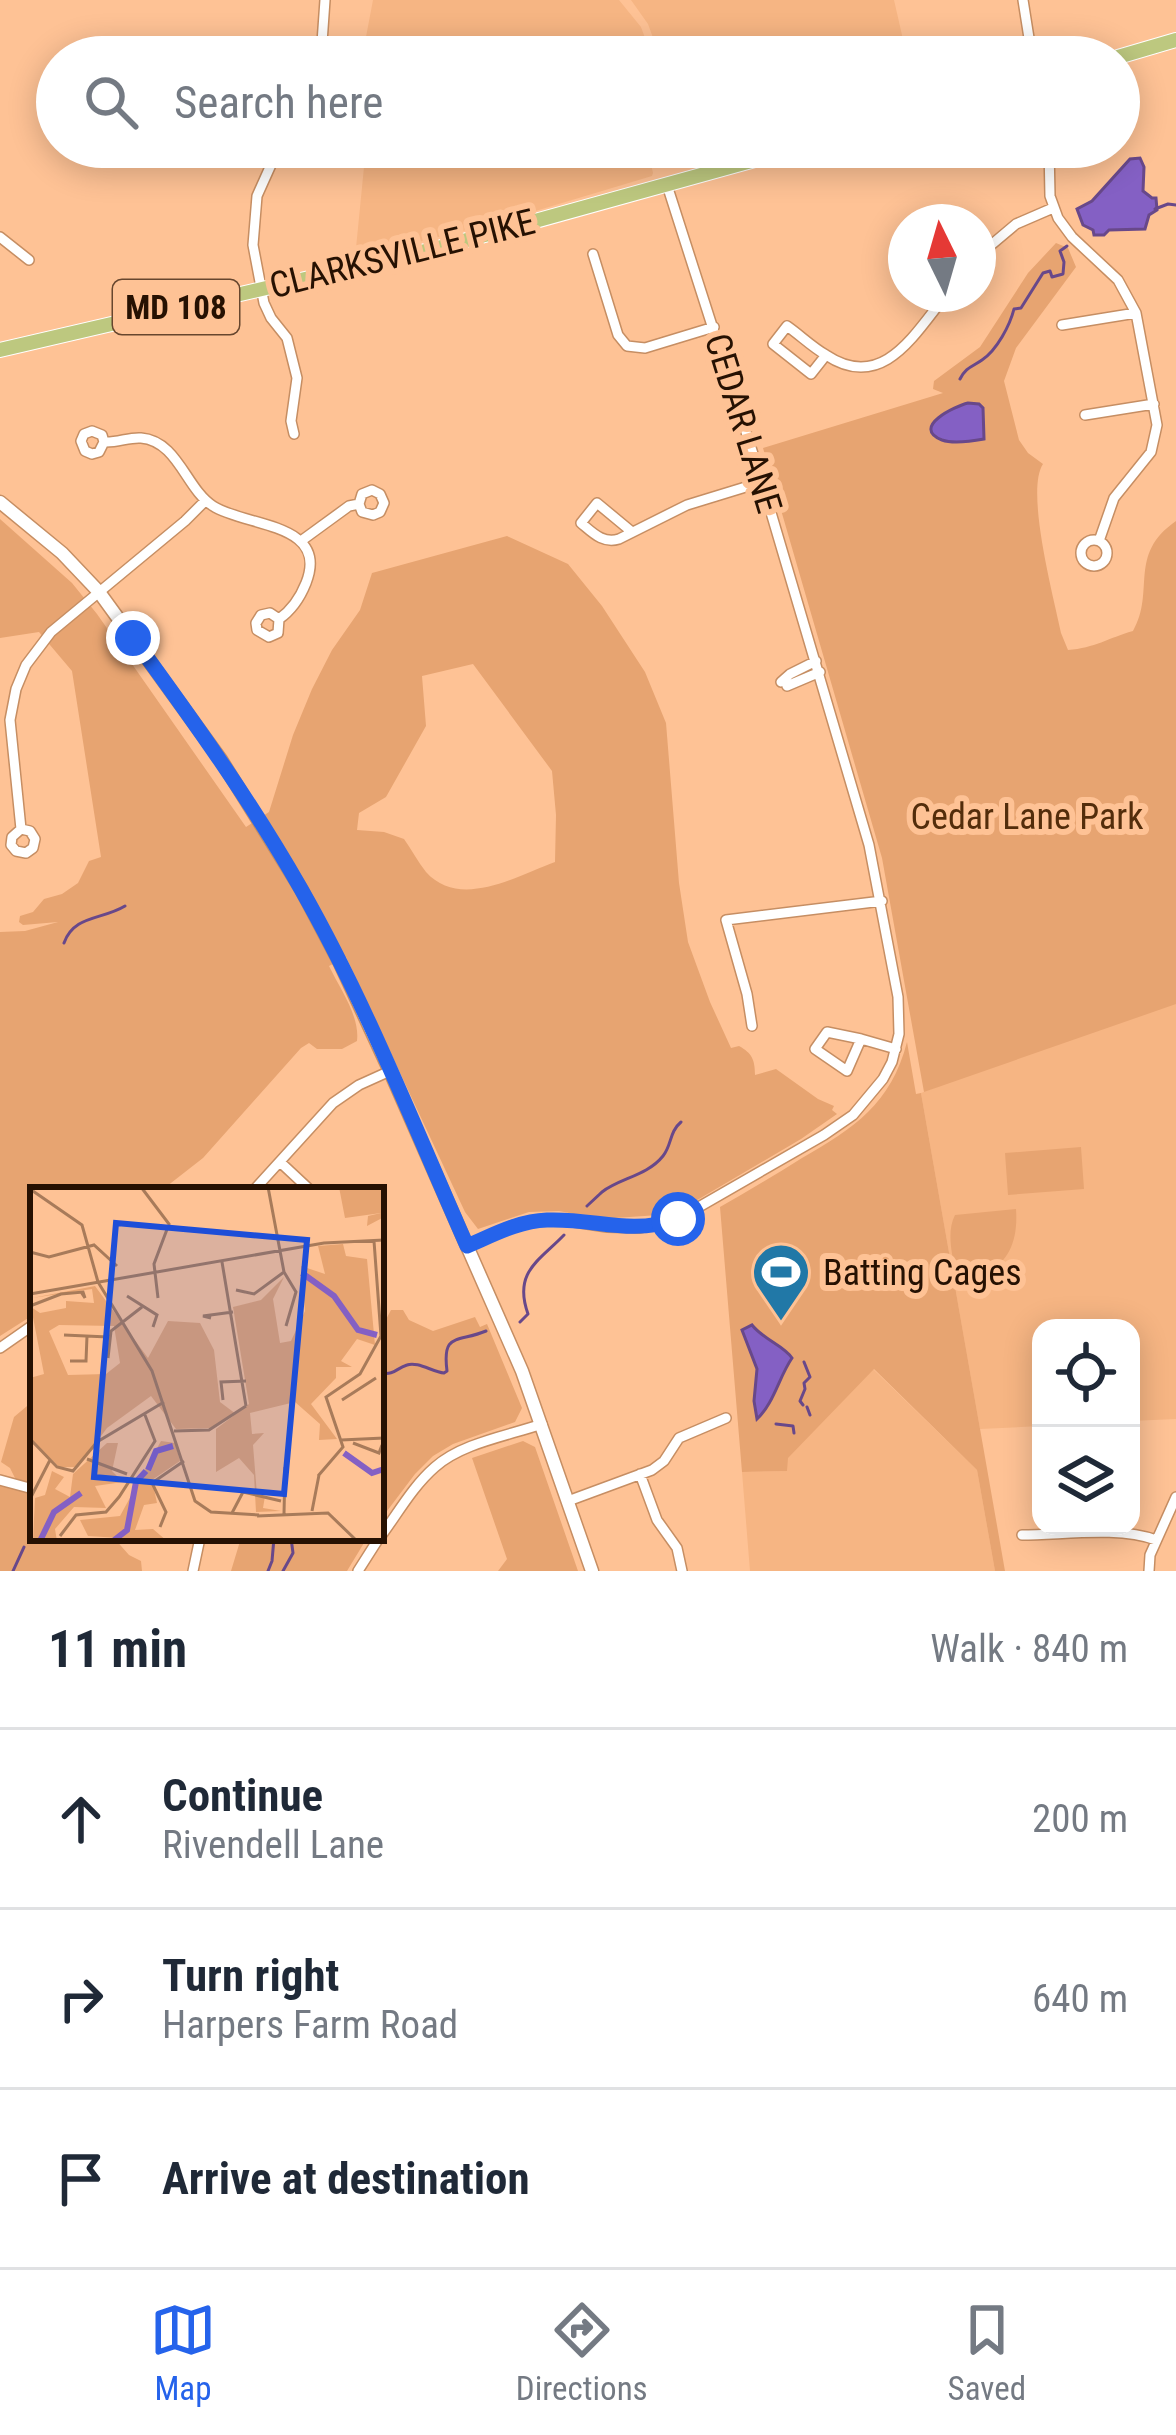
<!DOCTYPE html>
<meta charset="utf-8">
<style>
:root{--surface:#fff;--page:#f2f2f3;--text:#1f2937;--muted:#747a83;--line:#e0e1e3;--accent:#2563eb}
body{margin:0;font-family:"Roboto Condensed",sans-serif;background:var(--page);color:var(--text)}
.controls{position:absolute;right:36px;bottom:36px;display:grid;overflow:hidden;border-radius:24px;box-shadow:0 6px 30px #0003}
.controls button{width:108px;height:108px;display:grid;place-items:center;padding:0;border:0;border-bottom:3px solid var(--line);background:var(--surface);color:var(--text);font:60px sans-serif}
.compass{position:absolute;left:888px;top:204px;width:108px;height:108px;border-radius:50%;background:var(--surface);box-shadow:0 6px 30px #0003;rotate:355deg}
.stop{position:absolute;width:36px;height:36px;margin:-27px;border:9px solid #2563eb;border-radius:50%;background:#fff}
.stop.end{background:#2563eb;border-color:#fff;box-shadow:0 3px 12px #0008}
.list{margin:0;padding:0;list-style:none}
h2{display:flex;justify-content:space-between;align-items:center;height:156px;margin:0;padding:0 48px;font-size:51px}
h2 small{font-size:39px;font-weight:400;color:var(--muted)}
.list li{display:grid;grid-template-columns:78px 1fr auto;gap:36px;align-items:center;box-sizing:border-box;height:180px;padding:0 48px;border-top:3px solid var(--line)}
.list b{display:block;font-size:45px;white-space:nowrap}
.list p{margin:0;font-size:39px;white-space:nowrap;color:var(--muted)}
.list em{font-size:39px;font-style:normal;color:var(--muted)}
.icon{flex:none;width:66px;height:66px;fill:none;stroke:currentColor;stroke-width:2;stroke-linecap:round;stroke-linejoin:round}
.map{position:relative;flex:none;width:1176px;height:1571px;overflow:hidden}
.search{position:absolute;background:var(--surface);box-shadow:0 6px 30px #0003;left:36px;right:36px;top:36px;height:132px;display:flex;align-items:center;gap:30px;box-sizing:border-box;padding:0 42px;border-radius:66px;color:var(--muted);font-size:45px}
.sheet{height:696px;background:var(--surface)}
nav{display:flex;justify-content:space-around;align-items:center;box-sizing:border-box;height:168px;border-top:3px solid var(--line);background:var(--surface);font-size:33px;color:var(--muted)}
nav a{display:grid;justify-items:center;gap:6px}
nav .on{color:var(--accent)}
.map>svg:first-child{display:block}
.built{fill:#f6b583}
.green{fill:#e7a471;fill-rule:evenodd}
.water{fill:#8460c4;stroke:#68488a;stroke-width:3}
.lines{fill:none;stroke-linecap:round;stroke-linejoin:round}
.stream{stroke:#68488a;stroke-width:3}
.street-casing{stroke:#c68e63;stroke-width:12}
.secondary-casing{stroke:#c68e63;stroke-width:15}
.primary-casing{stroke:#fff;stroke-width:16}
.street{stroke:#fff;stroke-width:9}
.secondary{stroke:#fff;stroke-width:12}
.primary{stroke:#bdc87f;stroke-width:14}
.route{stroke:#2563eb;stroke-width:15}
.labels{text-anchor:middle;stroke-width:12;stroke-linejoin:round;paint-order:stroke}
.shield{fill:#fec295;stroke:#67462e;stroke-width:3}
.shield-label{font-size:33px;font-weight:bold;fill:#261102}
.street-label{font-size:36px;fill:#261102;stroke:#fec295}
.park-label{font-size:36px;fill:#532d0b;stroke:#fec295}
.poi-label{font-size:36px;fill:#261102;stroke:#fec295;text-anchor:start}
.inset-river{fill:none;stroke:#8460c4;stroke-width:6}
.inset-road{fill:none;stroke:#a87b5a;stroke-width:3}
.view{fill:#1d4ed8;fill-opacity:0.15;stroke:#1d4ed8;stroke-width:6}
.inset-edge{fill:none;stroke:#261102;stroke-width:6}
</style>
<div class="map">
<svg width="1176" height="1571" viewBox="0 0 1176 1571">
<rect width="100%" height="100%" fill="#fec295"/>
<!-- built -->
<path class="built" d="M373 0H619L641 27 652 57H374L375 44 365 42Z
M631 0H894L907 57H660L648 24Z
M366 147H647L653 173 652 176 502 221 355 258Z
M1176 994V1419L1131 1421V1328H1041V1426L980 1429 921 1093Z
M873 1369 977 1470 995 1571H750L742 1472 787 1471V1458Z"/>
<!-- green -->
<path class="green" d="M1056 243 1068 248 1076 267 1016 348 1004 381 1019 440 1028 453 1043 464C1025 491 1054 598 1061 633L1068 650C1095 648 1108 638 1133 631 1156 591 1127 555 1176 521V1004L924 1092 882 858 763 448 943 393 933 389 934 381 980 347 1028 273Z
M0 519 72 583 97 614 246 827 269 812 293 735 312 689 332 650 360 610 372 573 507 536 568 564 602 606 645 672 666 723 679 883 688 942 710 1002 731 1048 739 1046C752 1053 755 1060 755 1075L776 1069 818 1099 834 1106 832 1110 837 1114 801 1139 687 1206 659 1215 600 1219 559 1211 529 1212 478 1229 465 1212 346 957 329 966C340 989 360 1016 357 1041L342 1049H317L309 1043 301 1048 203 1158 162 1190H33V1315L0 1336V932L25 931 58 922 23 925 19 922 20 916 33 912 44 899 62 894 78 883 89 861 101 857 72 671 39 632 0 638ZM473 664 552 771 556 815 555 862C517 876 460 910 426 872 418 862 412 850 404 839L384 832 357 830 359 813 386 797 426 726 422 676Z
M907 1042 916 1094 921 1093 1005 1571H995L977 1470 874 1369 788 1458 787 1471 742 1472 720 1207C748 1191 775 1175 802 1158 854 1128 891 1104 907 1042Z
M1081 1147 1084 1189 1008 1195 1005 1153Z
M1016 1209C1019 1252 1001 1274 958 1283 954 1262 945 1234 955 1215Z
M391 1310H403L409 1320 433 1331 475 1317 480 1327 487 1324 522 1408 515 1422 453 1444 433 1456 415 1474 381 1519V1329Z
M33 1401V1538H114L129 1555 141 1561 142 1571H0V1484L6 1485 15 1478 10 1468 1 1462 14 1417Z
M523 1441 535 1447 578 1571H498L507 1559 472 1458Z
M241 1538H367L347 1571H231Z"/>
<!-- water -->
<path class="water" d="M1140 158 1144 167 1143 191 1152 198H1156L1157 210 1149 215 1145 229 1109 230 1104 235H1094L1093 230 1083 225 1077 209 1092 201 1130 159Z
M968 403 979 404 983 408 984 439C973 441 953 444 942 440 910 427 956 406 968 403Z
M752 1325C764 1340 783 1345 792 1358 779 1377 774 1403 757 1419L754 1401 757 1369 742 1330Z"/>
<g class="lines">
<!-- stream -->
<path class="stream" d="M1155 209 1168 204 1176 205
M960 379C966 367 972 367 982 360 997 350 1010 325 1014 309L1021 308 1043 273 1050 271 1052 277 1063 274 1064 262 1060 251 1067 246
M64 943C74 915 102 920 125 906
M587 1206C588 1205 601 1193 602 1192 620 1178 647 1176 663 1156 672 1145 669 1132 681 1122
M520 1322 528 1314C513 1272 539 1261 564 1235
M381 1373C395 1375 395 1369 407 1365 417 1361 433 1372 444 1373L447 1371C442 1332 457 1343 486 1331
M803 1405 800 1401 805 1389 804 1383 810 1377 804 1362
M807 1407 810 1415
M776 1424 793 1426 794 1433
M13 1571 24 1547
M268 1571 272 1561 274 1538
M283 1571 293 1553 291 1538"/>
<defs>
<path id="street" d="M1023 0 1032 57
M321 57 325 0
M279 147 257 196 253 245 264 303 271 318 287 338 297 378 291 421 294 434
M1049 147 1050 196 1058 218 1072 237 1118 280 1136 313 1157 425 1151 452 1114 498 1099 541
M608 157 643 147
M0 237 29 260
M593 254 618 335 627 346 645 348 714 327
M978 256 1016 224 1053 208
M1062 325 1136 313
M826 355 811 374 773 344 787 326C800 335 812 347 826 355 883 393 915 333 947 294
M1085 415 1154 404
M104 442 99 452 92 454 85 451 81 441 84 434 92 431 102 435 104 442C117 443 129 437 141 438 178 441 186 489 213 506 245 527 330 522 306 583 300 598 292 610 279 619L278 633 269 637 257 630 256 623 261 615 270 613 279 619
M632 532 597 503 581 523C593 533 603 544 619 539L687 505 762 482
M1081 553a13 13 0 1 1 26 0a13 13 0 1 1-26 0Z
M301 541 349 506 359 504 362 512 373 515 380 512 384 503 380 494 372 490 362 494 359 504
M781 682 790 674 816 661
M787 686 820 672
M21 829 30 831 35 839 33 848 26 853 16 851 11 845 12 837 21 829 10 720 16 689 26 665 51 632 185 521 205 501
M752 1026 747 994 726 920 882 901
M861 1039 827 1032 815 1049 847 1071 861 1039 896 1049
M280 1162 310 1190
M254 1190 333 1103 359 1085 390 1071
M467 1246 514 1225 536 1220H561L607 1227 640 1228 678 1219 824 1135 853 1115 883 1079 892 1062 899 1034 898 997 869 845 762 482 667 185
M0 1348 33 1325
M640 1474 657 1520 677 1548 682 1571
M0 1480 33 1489
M568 1501 652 1470 664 1461 679 1438 726 1418
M1022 1535C1063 1535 1118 1526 1156 1540
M381 1536C398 1513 413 1486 435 1467 462 1443 507 1436 542 1424
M193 1571 200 1538
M358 1571 379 1538
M1149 1571 1150 1555 1176 1497"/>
<path id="secondary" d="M0 502 62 553 99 592 221 760 301 889 340 963 390 1071 522 1371 592 1571"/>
<path id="primary" d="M1118 57 1176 40
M0 350 438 248 802 147"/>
</defs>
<!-- street casing -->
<use href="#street" class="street-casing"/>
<!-- secondary casing -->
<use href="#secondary" class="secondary-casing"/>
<!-- primary casing -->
<use href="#primary" class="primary-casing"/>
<!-- street -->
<use href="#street" class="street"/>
<!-- secondary -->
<use href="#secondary" class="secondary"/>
<!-- primary -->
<use href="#primary" class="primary"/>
</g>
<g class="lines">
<!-- route -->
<path class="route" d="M133 638C192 719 251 801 301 889 366 1003 414 1126 467 1246 493 1235 518 1221 547 1220 597 1218 627 1236 678 1219"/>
</g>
<!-- icons -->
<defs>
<symbol id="stadium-pin" viewBox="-11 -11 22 30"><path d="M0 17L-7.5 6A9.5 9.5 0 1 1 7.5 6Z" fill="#2178a7" stroke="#fec295"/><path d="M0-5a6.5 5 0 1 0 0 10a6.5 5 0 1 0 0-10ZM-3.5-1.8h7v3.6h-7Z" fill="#fff"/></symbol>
</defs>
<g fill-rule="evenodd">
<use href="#stadium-pin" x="748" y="1239" width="66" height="90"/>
</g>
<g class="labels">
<!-- shield labels -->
<rect class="shield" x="113" y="280" width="126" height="54" rx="9"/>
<g class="shield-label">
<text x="176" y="319">MD 108</text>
</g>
<!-- street labels -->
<g class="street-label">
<text transform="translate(402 253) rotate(-14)" y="13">CLARKSVILLE PIKE</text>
<text transform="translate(744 423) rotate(73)" y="13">CEDAR LANE</text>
</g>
<!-- park labels -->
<g class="park-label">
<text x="1027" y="829">Cedar Lane Park</text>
</g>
<!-- poi labels -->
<g class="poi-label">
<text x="823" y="1285">Batting Cages</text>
</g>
</g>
<!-- overview -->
<g transform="translate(30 1187)">
<rect width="354" height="354" fill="#fec295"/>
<path d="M309 0H354V30L337 39 338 29 351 26 315 31ZM313 57 316 69 337 72 345 158 327 152 311 174 322 180H306V191L281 217 307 252 289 253 290 237 265 215 220 226 222 247 234 246 223 258 227 308 235 309 233 321 251 324 226 325 224 288 209 271 186 285V242L219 217 203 120 231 113 254 90 243 112 250 156 261 154 275 124 271 79 295 87 288 59ZM65 99 118 171 138 134 170 136 184 163 190 215 206 227 180 241 146 242 121 209 77 241 48 280H29L4 255 0 268V191L14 187 1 120 10 126 36 121V114L64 116 62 102 2 111ZM29 138 84 139 90 176 76 187 38 188 19 144ZM131 254 145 256 150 274 122 293 127 316 114 318 105 343 123 342 137 354 58 349 50 333 90 329ZM77 256H88L82 284 93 295 65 299 76 321 44 320 25 342 27 354H3L5 311 15 308 22 284 34 290 25 302 40 310 43 287Z" fill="#e7a471" fill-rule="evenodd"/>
<path class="inset-river" d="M272 86 304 109 328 143 347 148M314 266 342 286 354 282M118 283 126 264 143 259M10 354 24 325 51 306M83 354 97 343 106 295 116 284"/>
<path class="inset-road" d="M111 0 139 37 124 77 128 111M238 0 254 85 266 105 256 139M0 2 52 38 68 95M0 65 19 70 64 58 87 79M192 75 216 219M68 95 122 184 165 314 181 325 229 328M215 105 206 103 224 107 254 85M0 107 294 56 354 53M97 109 127 128 123 140M0 119 31 107 53 105 55 111 51 105M181 131 173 129 203 125M34 148 78 150M78 171 81 144 112 120M40 174H56L57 149M193 213 191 195 216 194M312 213 346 191M144 244 179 243 216 219M311 253 354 251M2 254 27 280 43 284 67 255 134 215M323 256 349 266 352 258M57 272 97 287M288 289 313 260 296 210 330 187 351 149 344 54M0 312 20 273M282 324 289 288M202 326 213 305 251 314M254 327 255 280M227 329 298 326 327 354M130 340 136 325 122 296 154 274M30 349 46 328 76 325 89 310 125 254 115 228"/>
<path class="view" d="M86 36 277 53 254 307 64 290Z"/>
<rect width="354" height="354" class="inset-edge"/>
</g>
</svg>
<div class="controls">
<button><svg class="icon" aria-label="locate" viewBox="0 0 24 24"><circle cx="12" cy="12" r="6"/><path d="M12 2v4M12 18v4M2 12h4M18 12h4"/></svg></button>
<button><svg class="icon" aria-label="layers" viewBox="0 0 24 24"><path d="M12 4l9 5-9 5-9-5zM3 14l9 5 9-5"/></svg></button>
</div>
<svg class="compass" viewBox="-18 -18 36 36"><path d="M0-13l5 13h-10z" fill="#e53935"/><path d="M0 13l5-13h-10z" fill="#747a83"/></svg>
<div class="stop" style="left:678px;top:1219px"></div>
<div class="stop end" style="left:133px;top:638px"></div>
<div class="search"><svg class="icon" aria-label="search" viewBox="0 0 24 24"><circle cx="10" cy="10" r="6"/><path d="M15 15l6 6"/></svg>Search here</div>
</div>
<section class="sheet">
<h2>11 min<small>Walk · 840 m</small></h2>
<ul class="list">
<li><svg class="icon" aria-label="ahead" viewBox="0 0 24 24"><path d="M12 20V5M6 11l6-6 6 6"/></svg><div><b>Continue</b><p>Rivendell Lane</p></div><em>200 m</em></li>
<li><svg class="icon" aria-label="right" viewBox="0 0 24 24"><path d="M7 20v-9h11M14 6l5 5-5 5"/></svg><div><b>Turn right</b><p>Harpers Farm Road</p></div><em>640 m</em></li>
<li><svg class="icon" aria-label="arrive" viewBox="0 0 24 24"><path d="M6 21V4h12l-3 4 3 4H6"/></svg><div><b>Arrive at destination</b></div></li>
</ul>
</section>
<nav>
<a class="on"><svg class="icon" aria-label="map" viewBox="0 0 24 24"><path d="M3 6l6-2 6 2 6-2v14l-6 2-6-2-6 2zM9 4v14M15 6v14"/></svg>Map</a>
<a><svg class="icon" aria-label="directions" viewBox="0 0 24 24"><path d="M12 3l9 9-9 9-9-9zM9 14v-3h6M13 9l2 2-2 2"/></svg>Directions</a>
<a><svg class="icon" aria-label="saved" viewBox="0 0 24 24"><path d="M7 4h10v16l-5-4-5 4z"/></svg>Saved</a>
</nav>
